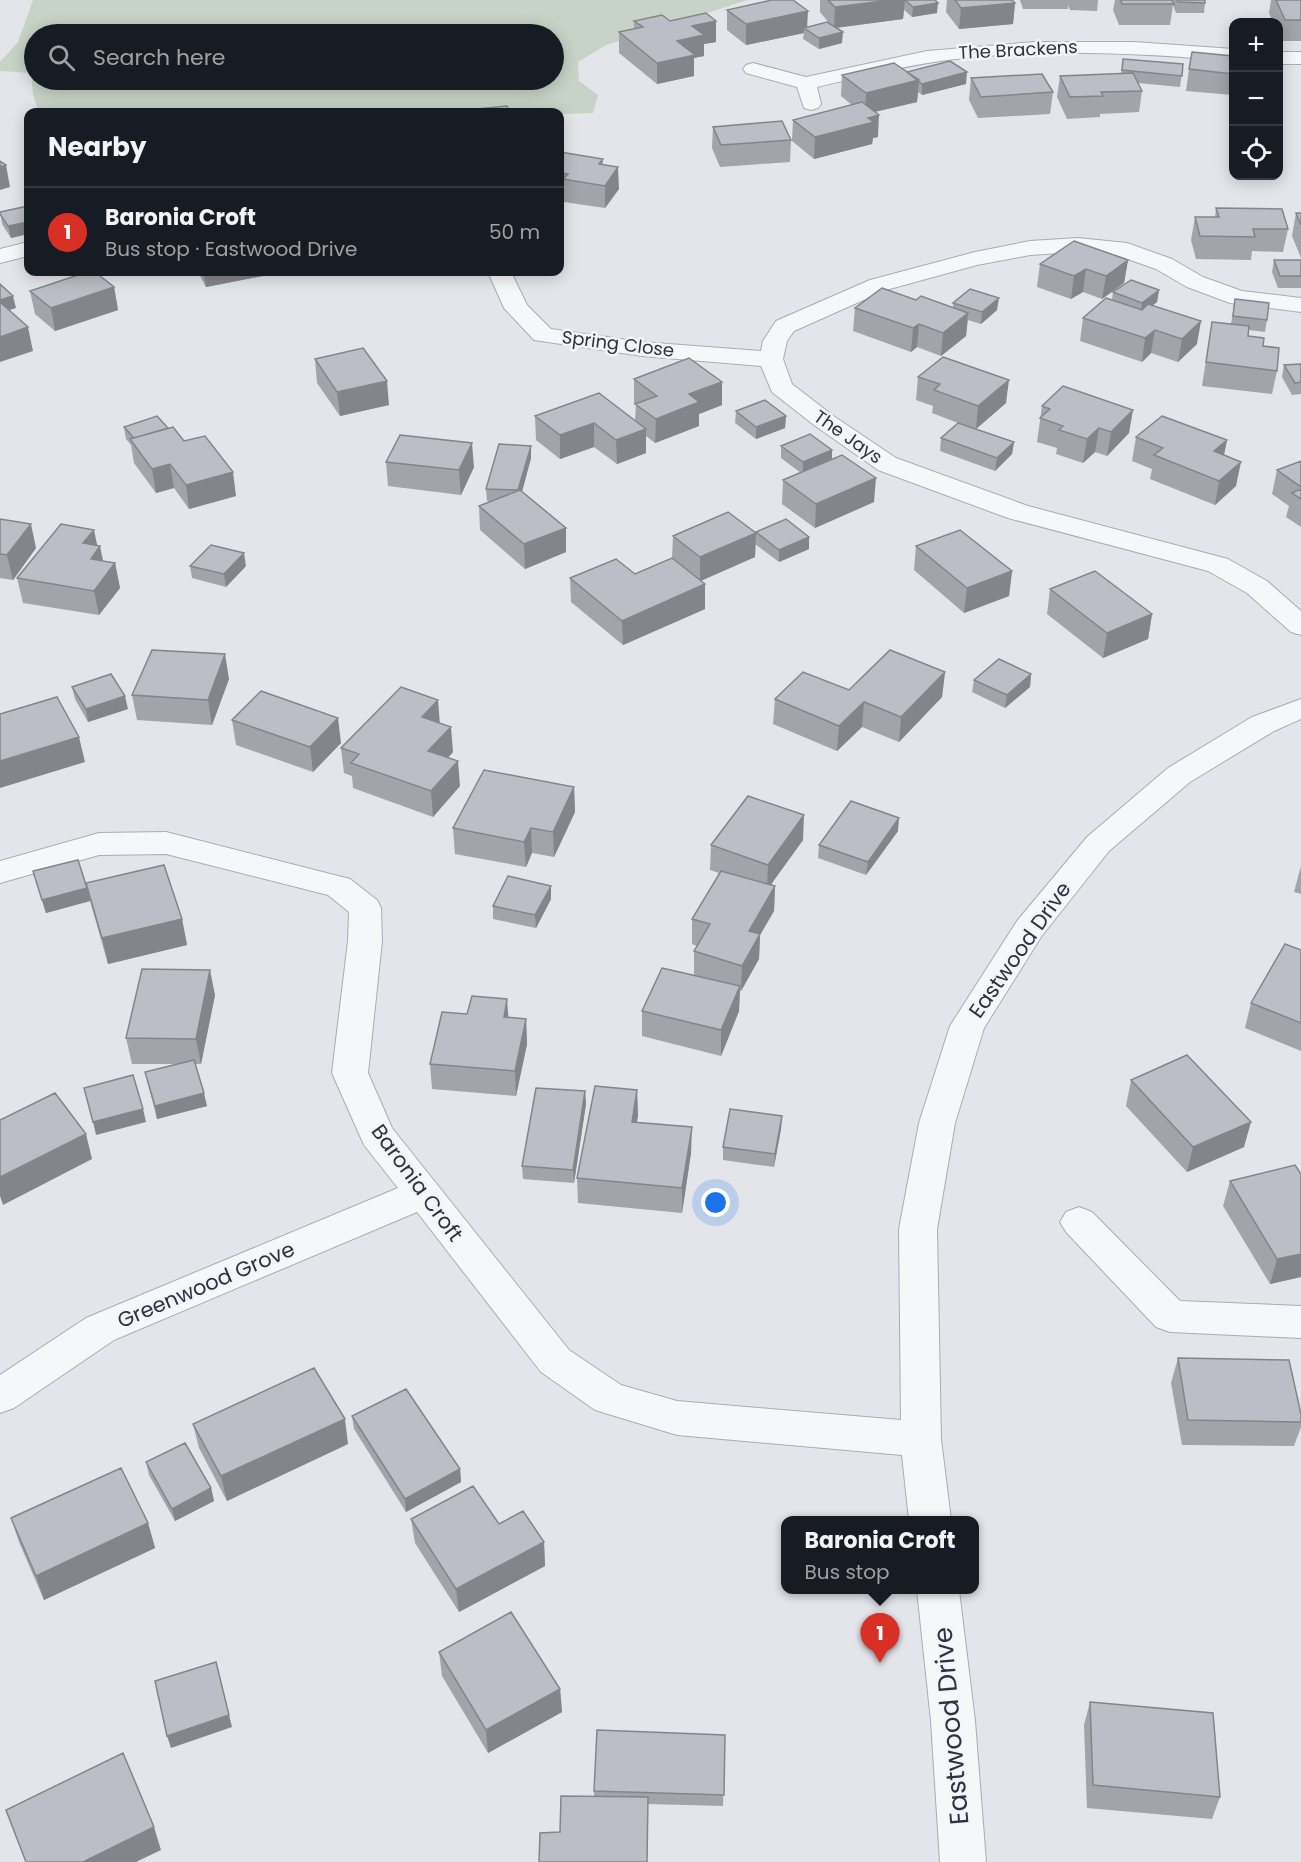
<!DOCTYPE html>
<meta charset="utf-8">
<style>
:root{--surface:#171b24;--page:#242831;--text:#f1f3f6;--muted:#9ea1a6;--line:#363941;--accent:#d93025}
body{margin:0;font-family:Poppins,sans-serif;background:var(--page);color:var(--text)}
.controls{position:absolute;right:18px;top:18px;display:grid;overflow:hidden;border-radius:12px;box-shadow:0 3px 15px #0003}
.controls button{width:54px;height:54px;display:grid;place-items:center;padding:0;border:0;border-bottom:2px solid var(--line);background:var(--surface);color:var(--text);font:30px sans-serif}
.you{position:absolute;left:716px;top:1203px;width:21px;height:21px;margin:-15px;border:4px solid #fff;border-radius:50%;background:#1a73e8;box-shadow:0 0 0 9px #1a73e833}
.badge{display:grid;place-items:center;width:39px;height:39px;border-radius:50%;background:var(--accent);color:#fff;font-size:20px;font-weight:700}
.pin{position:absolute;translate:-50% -50px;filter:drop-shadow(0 2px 3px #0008)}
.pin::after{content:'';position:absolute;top:32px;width:21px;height:18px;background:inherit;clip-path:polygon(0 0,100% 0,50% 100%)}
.popup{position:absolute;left:781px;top:1516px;width:198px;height:78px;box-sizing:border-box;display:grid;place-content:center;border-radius:12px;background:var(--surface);filter:drop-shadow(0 2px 4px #0005);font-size:20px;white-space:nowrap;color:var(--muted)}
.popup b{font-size:22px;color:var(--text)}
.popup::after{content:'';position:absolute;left:50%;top:100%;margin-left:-12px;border:12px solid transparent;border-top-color:var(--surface)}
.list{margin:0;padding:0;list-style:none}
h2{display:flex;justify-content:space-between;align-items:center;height:78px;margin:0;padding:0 24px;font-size:26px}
h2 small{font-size:20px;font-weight:400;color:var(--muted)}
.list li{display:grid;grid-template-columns:39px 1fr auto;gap:18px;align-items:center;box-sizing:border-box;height:90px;padding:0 24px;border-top:2px solid var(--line)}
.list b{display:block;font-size:22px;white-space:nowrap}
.list p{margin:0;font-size:20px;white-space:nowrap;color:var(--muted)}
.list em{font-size:20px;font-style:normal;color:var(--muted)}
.icon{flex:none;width:33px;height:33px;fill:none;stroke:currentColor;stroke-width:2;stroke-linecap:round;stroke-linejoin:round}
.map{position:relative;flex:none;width:1301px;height:1862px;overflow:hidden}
.search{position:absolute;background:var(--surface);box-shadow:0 3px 15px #0003;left:24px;top:24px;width:540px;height:66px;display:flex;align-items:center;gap:15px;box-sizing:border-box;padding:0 21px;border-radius:33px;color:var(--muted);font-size:22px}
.panel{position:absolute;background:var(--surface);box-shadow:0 3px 15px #0003;left:24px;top:108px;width:540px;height:168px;border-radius:12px}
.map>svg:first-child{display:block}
.green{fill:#c7d3c6;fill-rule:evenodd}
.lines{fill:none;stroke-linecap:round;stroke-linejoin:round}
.street-casing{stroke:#a9acb4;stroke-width:2}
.street{fill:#f6f7f9;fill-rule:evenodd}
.wall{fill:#a2a3ab}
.shaded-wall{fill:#84858b}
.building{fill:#bcbec7;stroke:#84858b;stroke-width:1.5}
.labels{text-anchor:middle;stroke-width:5;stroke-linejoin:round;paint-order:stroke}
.far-street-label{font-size:18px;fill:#2d3241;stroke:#f3f5f8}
.street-label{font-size:21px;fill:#2d3241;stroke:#f3f5f8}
.near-street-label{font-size:26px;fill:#2d3241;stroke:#f3f5f8}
</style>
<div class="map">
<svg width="1301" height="1862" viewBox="0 0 1301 1862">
<rect width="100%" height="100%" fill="#e4e5ea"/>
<!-- green -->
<path class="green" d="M33 0H748L606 45 578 62 579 81 598 95 593 113 560 114V112H39L33 95 31 73 0 71V62L18 42ZM34 34H554V80H34Z"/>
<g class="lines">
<defs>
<path id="street" d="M1035 42H1134L1234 49V61C1138 53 1042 48 947 60 903 66 860 77 817 87L821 104 818 108 811 110 804 108 797 87 746 73 743 69 746 65 753 63 806 77 927 51Z
M1278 52H1301V64H1278Z
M1078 238 1127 243 1172 259 1203 277 1242 291 1301 298V312L1230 303 1187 287 1156 269 1116 255 1078 252 1030 255 977 265 886 290 794 331 787 341 783 359 792 384 832 415 896 458 1028 506 1228 559 1267 581 1301 611V635L1291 632 1247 593 1208 571 1008 518 878 470 814 425 772 392 761 366 642 356 534 340 504 308 488 272H511L527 305 551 329 642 342 761 351 763 341 776 321 870 280 975 252 1030 241Z
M28 242V256L0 263V249Z
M1301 699V719L1274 731 1190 782 1109 851 1041 937 984 1028 955 1123 937 1229 941 1439 951 1520H909L902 1455 677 1435 595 1410 541 1372 417 1212 114 1340 14 1408 0 1413V1375L86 1318 398 1188 364 1145 332 1073 348 941 349 912 328 895 166 854 99 855 0 883V861L99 833 166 832 350 879 377 900 381 908 382 941 368 1073 392 1128 569 1350 621 1385 677 1401 901 1420 899 1229 919 1123 950 1026 1017 921 1087 837 1168 768 1252 717Z
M1079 1207 1092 1212 1180 1301 1301 1306V1338L1170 1332 1156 1327 1066 1232 1060 1222 1066 1212Z
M917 1590H959L975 1721 986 1862H940L931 1721Z"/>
</defs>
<!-- street casing -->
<use href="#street" class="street-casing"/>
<!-- street -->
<use href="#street" class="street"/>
</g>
<!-- wall -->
<path class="wall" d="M820 0H935L937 13 912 17 904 10 903 19 836 28 842 43 819 49 803 39 804 33 746 45 727 30V10L807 27 830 24 820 12Z
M947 0H1012L1015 3 1013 24 959 29 946 12Z
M1020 0H1098L1097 11 1070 10 1068 5V9H1023Z
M1115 0H1172L1173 2V0H1205V3L1204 13H1176L1173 5 1170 25H1119L1113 10Z
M1271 0H1301V41H1281L1278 36V22H1273L1269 13Z
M634 21H670L716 42 704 44V56L694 58V76L657 84 619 53V32L634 29Z
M1233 56V95L1186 91 1189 69Z
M1123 59 1183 64 1180 87 1138 83 1142 91 1139 112 1100 114V117L1067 119 1057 97 1060 76 1121 74Z
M907 72 966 84 922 95 918 92 917 102 875 112 878 137 873 138 872 144 814 159 792 141 793 120 852 105 841 96 842 75Z
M971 78 1053 92 1050 114 978 118 969 100Z
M713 127 791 140 790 162 720 167 712 148Z
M560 152 603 159V165L619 189 605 208 564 202V195H560Z
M28 206V234L11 238 2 224 0 212Z
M1216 208 1288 229 1283 252 1252 251 1251 260 1196 259 1191 240 1195 217H1215Z
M1296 213H1301V258L1292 236Z
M1128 260 1124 283 1102 299 1083 292 1071 299 1037 287 1040 264Z
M1274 260H1301V288H1278L1272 272Z
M198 272H268V275L206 287Z
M114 287 118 310 55 331 35 314 30 291Z
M1159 290 1157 302 1153 305 1197 344 1178 362 1151 353 1142 362 1080 341 1083 318 1112 300 1113 292Z
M1235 299 1267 320 1265 332 1249 330 1248 336 1263 346 1277 371 1272 394 1202 386 1212 322 1231 324Z
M916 300 953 307V303L997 310 981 324 968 320 966 336 941 356 917 347 911 352 853 331 855 308Z
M315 359 389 405 340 416 317 383Z
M1301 364V394L1292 395 1282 377 1284 365Z
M918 377 1006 403 976 429 1014 442 1012 454 995 471 940 451 941 438 958 423 932 413 933 406 916 400Z
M634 379 722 382V405L699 414V426L655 443 646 436V453L617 464 594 447 560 459 536 440 535 416 635 421 636 404 634 403Z
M1042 406 1129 433 1107 456 1095 452 1083 463 1056 454 1057 448 1037 442Z
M736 411 786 416 785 428 756 439 735 423Z
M124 427 168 428 184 441 236 496 189 509 174 488 156 493 134 463 131 445 126 439Z
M1136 437 1227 440 1224 455 1236 486 1215 505 1150 479 1152 469 1132 461Z
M781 446 832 450V459L874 502 815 528 782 504 783 480 801 473 781 458Z
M531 458 522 491 566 528V552L525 569 480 530 479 506 490 501H487L486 489Z
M1301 461V527L1286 517 1289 506 1272 494 1277 470Z
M386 462 474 467 461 495 388 486Z
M0 519 36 548 13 580 0 578Z
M756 532 809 549 779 562 755 544Z
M756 533 755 557 701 581 705 609 623 645 571 602 570 578 635 574 672 558 673 536Z
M98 546 103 561 115 563 120 588 99 615 23 603 17 578Z
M916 546 1012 571 1009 596 964 613 914 570Z
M190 566H246L226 587 192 578Z
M1050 589 1152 614 1148 639 1103 658 1047 614Z
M945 672 942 697 899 742 862 727 837 751 773 724 775 699 849 690Z
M1031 674 1030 687 1005 708 972 692 974 680Z
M229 679 212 725 137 720 132 695Z
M72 687 128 709 88 722 75 699Z
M232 720 341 743 313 772 236 745Z
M440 723 453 752 448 758 460 786 433 817 353 788 352 776 344 773 341 748Z
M574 787 575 812 554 857 532 853 526 867 455 854 453 828Z
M898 831 866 875 818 858 819 845Z
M803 840 771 884 775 886 774 911 760 935 759 959 741 991H740L739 1011 721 1056 642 1036V1011L694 975V951L697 946 692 944V919L719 873 710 870 711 845Z
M1301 866V894L1294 892Z
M33 871 86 883 182 919 187 945 108 964 90 901 46 913Z
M551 886V899L536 928 493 919V906Z
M1301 950V1051L1245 1028 1251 1003Z
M215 995 201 1064H195L207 1106 157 1119 145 1072 176 1064H132L126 1038Z
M508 1017 526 1019 527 1044 516 1096 432 1089 430 1064Z
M1131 1080 1244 1147 1187 1172 1126 1106Z
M637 1090 638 1116 636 1122 691 1153 682 1213 578 1203 577 1178Z
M585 1091 586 1104 574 1183 523 1179 522 1166Z
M782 1116 781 1129 774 1167 723 1160V1147Z
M1301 1174V1277L1270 1284 1223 1206 1230 1181Z
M1178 1358 1301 1414V1427L1294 1446 1182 1445 1171 1383Z
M352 1416 460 1469 461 1482 406 1512 354 1429Z
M193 1424 348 1444 227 1501 199 1448Z
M146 1462 211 1488 214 1501 175 1521 149 1475Z
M11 1518 148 1523 155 1548 44 1600 19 1542Z
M411 1519 499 1524 544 1542 545 1566 459 1612 415 1543Z
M439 1652 560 1689 562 1712 488 1753 442 1676Z
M1090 1702 1220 1797 1212 1819 1087 1808 1084 1725Z
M725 1735 723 1806 648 1804 560 1832 594 1796V1791Z"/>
<!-- shaded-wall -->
<path class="shaded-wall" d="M892 0H905L903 19 834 28 835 7Z
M938 3 937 13 912 17 913 7Z
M1015 3 1013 24 959 29 961 8Z
M808 11 807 30 804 28V33L746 45V24Z
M716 21V42L704 44V56L694 58V76L657 84V63L692 26Z
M843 32 842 43 819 49V38Z
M967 72 966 84 922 95V84Z
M919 80 917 102 865 114 866 93Z
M879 115 878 137 873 138 872 144 814 159 815 137Z
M6 165 10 187 0 190V167Z
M618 167 619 189 605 208V186Z
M28 222V234L11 238 8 226Z
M1128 260 1124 283 1102 299 1106 276Z
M1086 269 1083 292 1071 299 1074 276Z
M155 272H182L155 276Z
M204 272H268V275L206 287Z
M114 287 118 310 55 331 51 308Z
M1159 290 1157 302 1140 315 1142 303Z
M13 296 16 308 0 313V300Z
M999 298 997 310 981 324 982 312Z
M968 313 966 336 941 356 943 333Z
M1201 321 1197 344 1178 362 1182 339Z
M919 324 917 347 911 352 913 328Z
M28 327 33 351 0 362V337Z
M1155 330 1151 353 1142 362 1145 338Z
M1009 380 1006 403 976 429 978 406Z
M387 381 389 405 340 416 337 392Z
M722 382V405L699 414V426L655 443 656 419 689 394Z
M1133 410 1129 433 1107 456 1111 432Z
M786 416 785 428 756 439V427Z
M594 423V447L560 459V435Z
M1099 428 1095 452 1083 463 1087 439Z
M646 429V453L617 464 616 440Z
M1227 440 1222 464 1214 451Z
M1014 442 1012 454 995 471 997 458Z
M472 443 474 467 461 495 459 470Z
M531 446V458L519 503 518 490Z
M832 450V463L803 474V462Z
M1241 462 1236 486 1215 505 1219 481Z
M170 464 174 488 156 493 152 469Z
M233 472 236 496 189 509 186 485Z
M876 478 874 502 815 528 816 504Z
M31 524 36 548 13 580 7 555Z
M566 528V552L525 569 524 544Z
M94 530 98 549 100 546 105 570 95 583 83 543Z
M756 533 755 557 700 581V557Z
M809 537V549L779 562V550Z
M244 553 246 566 226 587 224 574Z
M115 563 120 588 99 615 94 591Z
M1012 571 1009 596 964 613 967 588Z
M705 584V609L623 645 622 621Z
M1152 614 1148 639 1103 658 1107 633Z
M225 654 229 679 212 725 208 700Z
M945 672 942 697 899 742 901 717Z
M1031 674 1030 687 1005 708 1007 695Z
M125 696 128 709 88 722 86 709Z
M438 700 440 725 422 717Z
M864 702 862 727 837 751 839 726Z
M338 718 341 743 313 772 310 747Z
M451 727 453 752 431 776 428 751Z
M79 737 85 762 0 788V761Z
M458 761 460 786 433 817 431 791Z
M574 787 575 812 554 857 553 832Z
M804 815 803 840 767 890 768 865Z
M899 818 898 831 866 875 868 862Z
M531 828 532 853 526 867 524 842Z
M551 886V899L536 928 535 915Z
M775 886 774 911 760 935 759 959 741 991 742 966 749 931Z
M87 888 90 901 46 913 42 900Z
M182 919 187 945 108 964 102 938Z
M210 970 215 995 201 1064 196 1039Z
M740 986 739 1011 721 1056V1030Z
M507 999 509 1025 504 1017Z
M526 1019 527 1044 516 1096 515 1071Z
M637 1090 638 1116 632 1147V1122Z
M585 1091 586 1104 574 1183 573 1170Z
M204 1093 207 1106 157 1119 155 1106Z
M143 1109 146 1122 96 1135 93 1122Z
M782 1116 781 1129 774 1167 775 1154Z
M1251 1122 1244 1147 1187 1172 1193 1147Z
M692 1127 691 1153 682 1213V1188Z
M86 1134 92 1159 3 1205 0 1196V1177Z
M1301 1254V1277L1270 1284 1277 1259Z
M345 1419 348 1444 227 1501 221 1476Z
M460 1469 461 1482 406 1512 405 1499Z
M211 1488 214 1501 175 1521 172 1509Z
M148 1523 155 1548 44 1600 36 1576Z
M544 1542 545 1566 459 1612 456 1589Z
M216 1662 232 1727 171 1748 167 1736Z
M560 1689 562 1712 488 1753 486 1730Z
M154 1827 161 1850 136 1862H83Z"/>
<!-- building -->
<path class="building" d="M772 0H793L808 11 746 24 727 10Z
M828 0H892L835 7Z
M905 0H935L938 3 913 7Z
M955 0H1012L1015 3 961 8Z
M1121 0H1172L1174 4H1122Z
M1177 0H1205V3L1178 2Z
M1276 0H1301V20H1285Z
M706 13 716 21 692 26 704 35 677 41 695 55 657 63 619 32 643 27 634 21 662 15 670 21Z
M827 22 843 32 819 38 804 28Z
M1192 52 1233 56V74L1189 69Z
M1123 59 1183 64 1182 76 1122 70Z
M950 61 967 72 922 84 907 72Z
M894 63 919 80 866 93 842 75Z
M1133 73 1142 91 1101 92 1103 96 1070 97 1060 76Z
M1042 74 1053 92 981 97 971 78Z
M862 102 879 115 868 118 874 122 815 137 793 120Z
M507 106 510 112H446Z
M782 121 791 140 721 145 713 127Z
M560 152 603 159 599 164 618 167 605 186 563 179 568 174 560 173Z
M0 161 6 165 0 167Z
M28 206V222L8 226 0 214V212Z
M1216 208 1282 209 1288 229H1253L1255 237 1200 236 1195 217H1219Z
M1296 213H1301V225Z
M1074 241 1128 260 1106 276 1086 269 1074 276 1040 264Z
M1274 260H1301V276H1280Z
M87 272H95L114 287 51 308 30 291Z
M1131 280 1159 290 1142 303 1113 292Z
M0 284 13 296 0 300Z
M882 288 916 300 921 296 968 313 943 333 919 324 913 328 855 308Z
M970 289 999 298 982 312 953 303Z
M1106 298 1142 310 1148 304 1201 321 1182 339 1155 330 1145 338 1083 318Z
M1235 299 1269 303 1267 320 1233 316Z
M0 302 28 327 0 337Z
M1212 322 1249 326 1248 336 1264 338 1263 346 1279 348 1277 371 1206 362Z
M363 348 387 381 337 392 315 359Z
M943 357 1009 380 978 406 934 390 940 384 918 377Z
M689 358 722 382 689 394 699 402 656 419 635 404 657 396 634 379Z
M1301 364V382L1295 383 1284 365Z
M1063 386 1133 410 1111 432 1099 428 1087 439 1059 430 1063 426 1040 418 1050 409 1042 406Z
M599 393 646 429 616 440 594 423 560 435 535 416Z
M765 400 786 416 756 427 736 411Z
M157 416 168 428 134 438 124 427Z
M1162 416 1227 440 1214 451 1241 462 1219 481 1154 455 1163 448 1136 437Z
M958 423 1014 442 997 458 941 438Z
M173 427 184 441 205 436 233 472 186 485 170 464 152 469 130 439Z
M810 434 832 450 803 462 781 446Z
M400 435 472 443 459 470 386 462Z
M499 444 531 446 518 490 486 489Z
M842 455 876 478 816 504 783 480Z
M1301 461V487L1277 470Z
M1301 489V499L1292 493Z
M520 490 566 528 524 544 479 506Z
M728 512 756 533 700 557 673 536Z
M0 519 31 524 7 555 0 554Z
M786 519 809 537 779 550 756 532Z
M61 524 94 530 83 543 100 546 91 559 115 563 94 591 17 578Z
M960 530 1012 571 967 588 916 546Z
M211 545 244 553 224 574 190 566Z
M672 558 705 584 622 621 570 578 616 559 635 574Z
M1095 571 1152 614 1107 633 1050 589Z
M152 650 225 654 208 700 132 695Z
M890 650 945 672 901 717 864 702 839 726 775 699 803 672 849 690Z
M999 659 1031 674 1007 695 974 680Z
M111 674 125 696 86 709 72 687Z
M401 687 438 700 422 717 451 727 428 751 458 761 431 791 351 763 359 754 341 748Z
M261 691 338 718 310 747 232 720Z
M57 697 79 737 0 761V714Z
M484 770 574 787 553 832 531 828 524 842 453 828Z
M748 796 804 815 768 865 711 845Z
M851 801 899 818 868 862 819 845Z
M78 860 87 888 42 900 33 871Z
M164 865 182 919 102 938 86 883Z
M721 871 775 886 749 931 760 934 742 966 694 951 710 924 692 919Z
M508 876 551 886 535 915 493 906Z
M1285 944 1301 950V1023L1251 1003Z
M662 968 740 986 721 1030 642 1011Z
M142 969 210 970 196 1039 126 1038Z
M472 996 507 999 504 1017 526 1019 515 1071 430 1064 442 1012 467 1014Z
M1187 1055 1251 1122 1193 1147 1131 1080Z
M194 1060 204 1093 155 1106 145 1072Z
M133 1075 143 1109 93 1122 84 1088Z
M595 1086 637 1090 632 1122 692 1127 682 1188 577 1178Z
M536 1088 585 1091 573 1170 522 1166Z
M55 1093 86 1134 0 1177V1120Z
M730 1109 782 1116 775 1154 723 1147Z
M1295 1165 1301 1174V1254L1277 1259 1230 1181Z
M1178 1358 1289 1360 1301 1414V1422L1188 1420Z
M314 1368 345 1419 221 1476 193 1424Z
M406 1389 460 1469 405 1499 352 1416Z
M185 1443 211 1488 172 1509 146 1462Z
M121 1468 148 1523 36 1576 11 1518Z
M473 1486 499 1524 523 1511 544 1542 456 1589 411 1519Z
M511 1612 560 1689 486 1730 439 1652Z
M216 1662 229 1715 167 1736 155 1681Z
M1090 1702 1213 1713 1220 1797 1093 1785Z
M597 1730 725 1735 724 1795 594 1791Z
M123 1753 154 1827 83 1862H26L6 1810Z
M561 1796 648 1797 647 1862H539L540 1833 560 1832Z"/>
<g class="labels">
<!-- far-street labels -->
<g class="far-street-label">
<text transform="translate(1018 50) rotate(-3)" y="6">The Brackens</text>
<text transform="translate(618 344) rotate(7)" y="6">Spring Close</text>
<text transform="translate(848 437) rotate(35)" y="6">The Jays</text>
</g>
<!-- street labels -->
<g class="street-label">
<text transform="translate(1020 950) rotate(-55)" y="7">Eastwood Drive</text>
<text transform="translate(417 1183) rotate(54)" y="7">Baronia Croft</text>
<text transform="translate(206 1285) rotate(-23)" y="7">Greenwood Grove</text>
</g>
<!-- near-street labels -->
<g class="near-street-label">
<text transform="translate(951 1726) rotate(-95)" y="9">Eastwood Drive</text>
</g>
</g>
</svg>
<div class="controls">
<button>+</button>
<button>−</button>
<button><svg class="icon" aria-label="locate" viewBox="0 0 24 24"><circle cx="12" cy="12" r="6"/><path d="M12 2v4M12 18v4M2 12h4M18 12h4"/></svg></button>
</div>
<div class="you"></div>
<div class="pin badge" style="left:880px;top:1663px">1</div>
<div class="popup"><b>Baronia Croft</b>Bus stop</div>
<div class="search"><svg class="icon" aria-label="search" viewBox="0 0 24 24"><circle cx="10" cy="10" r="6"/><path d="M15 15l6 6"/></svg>Search here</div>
<section class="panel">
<h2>Nearby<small></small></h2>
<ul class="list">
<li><span class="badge">1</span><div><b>Baronia Croft</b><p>Bus stop · Eastwood Drive</p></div><em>50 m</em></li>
</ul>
</section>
</div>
